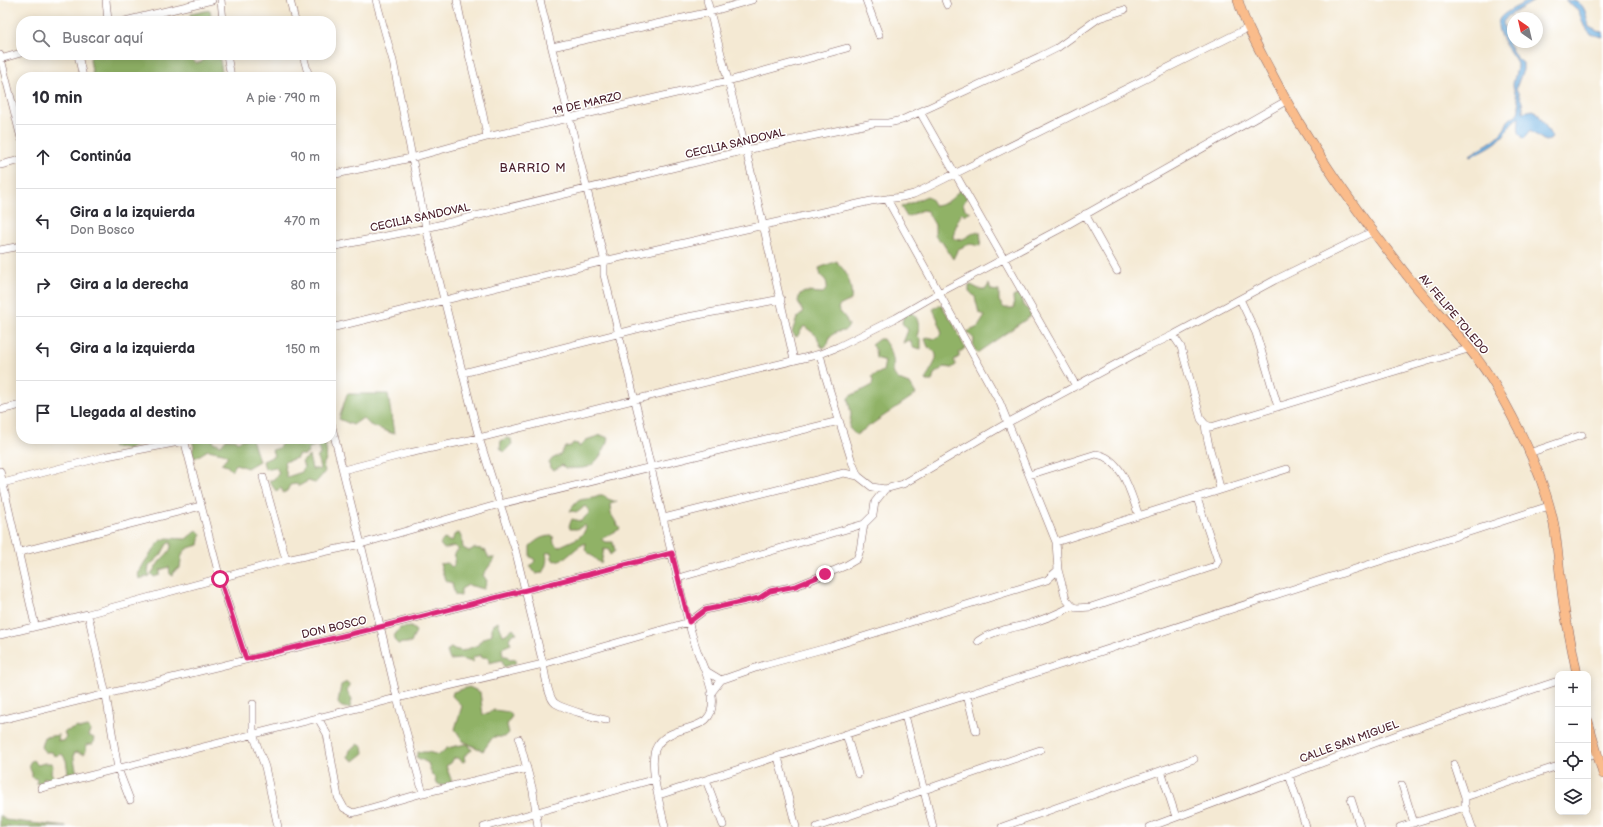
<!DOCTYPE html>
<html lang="es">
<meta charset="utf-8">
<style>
:root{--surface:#fff;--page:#f7f7f7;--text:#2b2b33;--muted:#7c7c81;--line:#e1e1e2}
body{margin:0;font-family:"Balsamiq Sans",sans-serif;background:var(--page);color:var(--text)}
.controls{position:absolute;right:12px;bottom:12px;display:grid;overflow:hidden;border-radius:8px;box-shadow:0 2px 10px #0003}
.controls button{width:36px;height:36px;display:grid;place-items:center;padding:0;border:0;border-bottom:1px solid var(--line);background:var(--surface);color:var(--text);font:20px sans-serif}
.compass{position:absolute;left:1507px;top:12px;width:36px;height:36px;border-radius:50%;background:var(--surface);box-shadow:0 2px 10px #0003;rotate:326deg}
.stop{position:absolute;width:12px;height:12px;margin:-9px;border:3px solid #db2777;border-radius:50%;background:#fff}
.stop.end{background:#db2777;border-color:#fff;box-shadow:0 1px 4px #0008}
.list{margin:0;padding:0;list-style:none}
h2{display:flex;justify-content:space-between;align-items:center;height:52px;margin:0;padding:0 16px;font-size:17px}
h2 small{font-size:13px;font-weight:400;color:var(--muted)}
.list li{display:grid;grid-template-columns:26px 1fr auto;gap:12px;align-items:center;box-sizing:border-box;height:64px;padding:0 16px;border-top:1px solid var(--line)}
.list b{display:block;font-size:15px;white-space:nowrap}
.list p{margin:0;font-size:13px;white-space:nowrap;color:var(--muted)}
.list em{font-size:13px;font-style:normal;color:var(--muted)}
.icon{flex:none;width:22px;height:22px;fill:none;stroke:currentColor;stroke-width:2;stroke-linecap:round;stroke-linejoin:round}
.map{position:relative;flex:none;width:1603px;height:827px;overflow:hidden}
.search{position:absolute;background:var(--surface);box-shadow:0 2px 10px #0003;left:16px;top:16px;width:320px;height:44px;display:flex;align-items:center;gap:10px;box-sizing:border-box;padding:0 14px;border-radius:16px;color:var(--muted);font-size:15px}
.panel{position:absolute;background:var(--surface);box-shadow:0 2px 10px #0003;left:16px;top:72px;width:320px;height:372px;border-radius:16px}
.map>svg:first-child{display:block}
.forest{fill:#90b266;stroke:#6d6848;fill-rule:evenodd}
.water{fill:#6aafe0;stroke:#5a6786}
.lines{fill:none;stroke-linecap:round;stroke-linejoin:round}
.minor-casing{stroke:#866666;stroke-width:8}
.major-casing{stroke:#866666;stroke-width:10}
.minor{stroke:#fff;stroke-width:7}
.major{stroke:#fabc8b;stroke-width:9}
.route{stroke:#db2777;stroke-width:5}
.labels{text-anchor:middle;stroke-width:3;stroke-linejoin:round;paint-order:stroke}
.street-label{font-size:11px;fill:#4a1f2b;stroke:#fff}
.neighbourhood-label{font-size:12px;letter-spacing:1px;fill:#4a1f2b;stroke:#fff}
</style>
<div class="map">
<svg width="1603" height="827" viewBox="0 0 1603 827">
<rect width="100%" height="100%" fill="#fff"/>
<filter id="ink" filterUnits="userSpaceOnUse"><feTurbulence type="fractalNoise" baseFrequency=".025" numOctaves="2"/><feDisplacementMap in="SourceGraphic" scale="8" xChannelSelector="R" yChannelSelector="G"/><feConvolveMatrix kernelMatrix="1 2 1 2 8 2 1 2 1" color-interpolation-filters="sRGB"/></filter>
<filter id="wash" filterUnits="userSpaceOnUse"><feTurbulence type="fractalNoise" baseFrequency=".012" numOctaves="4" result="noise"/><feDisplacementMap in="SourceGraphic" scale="16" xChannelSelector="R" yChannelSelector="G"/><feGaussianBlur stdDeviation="0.9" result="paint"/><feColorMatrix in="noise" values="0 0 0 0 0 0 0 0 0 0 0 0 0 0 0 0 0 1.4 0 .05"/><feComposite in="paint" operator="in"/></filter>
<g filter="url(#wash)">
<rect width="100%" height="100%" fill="#f4e9d3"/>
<!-- forest -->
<path class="forest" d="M210 10 212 21H189L191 14Z
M92 55H190L192 60 197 63 202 62 205 55H219L223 77H93L90 59Z
M960 189 967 197 963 204 965 209 971 212 966 215 961 213C959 216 953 234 953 238 965 244 969 231 980 232L981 240 980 246 970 244 958 249 953 259 942 242 935 236V225L927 211 922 210 907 217 901 207 927 196 930 198 935 206C946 205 955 197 960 189Z
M837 261 839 265C848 271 853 290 851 300L839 306 838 309 846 319 849 326 844 331 837 332 830 336 828 344 823 348 820 345 817 336 804 326 797 337 795 336 792 332 797 318 803 313 798 301 800 294 805 292 823 293C830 287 827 280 821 276L819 268Z
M989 284 991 290 999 291V301L1004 308H1014L1013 297 1017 295 1021 298 1023 305 1027 308 1031 316 977 353 973 346 974 339 967 332 978 327 985 316 979 313 975 297 969 291V286L971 285 979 289H986Z
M941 305 953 323 965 348 959 353V357L954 360 956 365 952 368 944 367 934 374 932 381H926C927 369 947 356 928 347L925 339 927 337 936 339 942 333C940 329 941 327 939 323 938 319 935 314 933 309Z
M912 313C920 320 920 327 917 336L921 340V349L913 347 910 340 903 343 908 330 902 323 903 318 907 314Z
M879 339H883C887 345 892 352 893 359 894 363 893 365 893 368 892 378 902 382 910 384L916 394 856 435 849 428 851 414 848 398C853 393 866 390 872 385L873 380 871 377 883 371 885 361 876 358 875 349 871 345Z
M347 394H388L394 434 370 425 363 418 353 425 339 419Z
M601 435 608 438C606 449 598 462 588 467 582 469 572 468 565 468L562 465 554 470 550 468 549 463 552 459 560 455 565 447 571 446 573 443 578 444 579 447 586 440Z
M507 438 511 439 512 444 504 452 500 448 501 441Z
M110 439H144L143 443 127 450 121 447 113 448Z
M191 439H213V442L221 445 226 439H235L237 442 243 439H252L259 461 247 468 236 464 232 471 227 466 221 464 227 457V455L223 453 208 450 195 458 192 453 194 446Z
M284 439H324C326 449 329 456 323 465L325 471C324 473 316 483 315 483L308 481 299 486 296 484 290 485 287 491 283 493 281 488 276 491 269 481 274 479 279 473 276 467 265 469 263 461 274 456 272 450 279 448ZM318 445 320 455 317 457 320 468 319 470 317 469H312L309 456 302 462 304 467 302 472 287 477 284 462 297 458 298 455H305L308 453 309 448Z
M599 496H605L608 499 617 502 610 504 611 514 620 529 601 539 605 542H613L615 551 610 555 609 550 604 549 601 564 585 550 586 543C578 546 575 550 569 555 564 559 560 560 554 561L552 558 551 552 546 553C548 560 546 567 542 573L536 574 530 566 535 561 534 559 530 557V546C538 539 542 536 553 536L554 543 558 547 578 538 583 534 586 528 585 525 577 529H570L569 526 572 519 581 521 590 512 585 506 578 512 570 511C581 493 583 503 599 496Z
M197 530 201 534 199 545C182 549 182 551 180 568L174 571 173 576 170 574 169 567 160 570V575L154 577 151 574C154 570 157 565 160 561 166 554 172 552 171 542L167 544 161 555 149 566 148 572 150 576 139 579 138 574 144 563 160 541 167 538 186 539Z
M459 533 462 539 463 548 469 551 474 548 481 549 483 551 485 550 489 558H495L483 575 487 581 484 589 468 585 461 589V596L455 595 452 583 445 580 440 564 447 563 452 567 454 565 455 553 459 550 454 546 444 549 440 544 444 539 452 542 454 535Z
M498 622 503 635 506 634 513 628 517 633 512 634 509 639 511 644 504 647 502 649 503 656H507L510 660 516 659V663L504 667 502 660 489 663V660L486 657 481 658V655L473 657V662L460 659 450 660 447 652 450 648 462 651 478 645 480 641 492 634V626Z
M411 627 416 631 411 643H403L398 644 394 640V636L400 628Z
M347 682 350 685 347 691 352 699 350 708C345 708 341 708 338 703L341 685Z
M469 687 480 692 483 715 494 710 509 712 512 716 507 725 509 733 505 737H493L483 751 463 741 455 729 462 706 452 696 453 692Z
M78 727 79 729 87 727 91 730 88 735 94 738 93 744 86 745V751L84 754 76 752 74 753C73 762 78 770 76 777L74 779 71 776 61 781 49 783 50 780 44 777 43 784 36 783 37 779 32 777V773C30 770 29 766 30 762L33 760 38 765 44 763H52L53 767 51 772 54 779 68 773 66 760 62 754 54 756 52 752H45L41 747 44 737 59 735 58 741H64L66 737 64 732Z
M358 744 363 747 364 753 354 761 348 757 350 750Z
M466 744 469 745 472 750 464 756 465 761 463 762 458 758H454L451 763 446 766 452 782 446 786 440 785 435 782 436 779 432 775 428 763 416 757 418 752H428L439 755 447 748Z
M0 814 5 820 67 827H0Z"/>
<!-- water -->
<path class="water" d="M1529 0H1536L1508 16 1503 22C1506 35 1510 55 1523 63V70L1516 88C1519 96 1524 103 1523 112L1533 110 1537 112 1552 137 1550 140 1545 141 1530 131 1524 139C1516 132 1519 126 1519 117 1508 125 1510 127 1503 136 1494 146 1482 151 1471 156L1470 155C1481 147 1494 142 1502 132 1505 129 1506 125 1508 121 1512 116 1519 116 1519 108 1520 100 1513 92 1513 84 1514 77 1519 68 1516 61 1510 51 1494 32 1499 20 1502 12 1522 5 1529 0Z
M1565 0C1585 0 1585 10 1589 27L1597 31 1603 32V37L1590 34 1584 26 1579 12Z"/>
</g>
<g filter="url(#ink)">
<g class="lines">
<defs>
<path id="minor" d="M106 0 108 21
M221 0 223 21
M290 0 295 21
M376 0 393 61 426 228 479 438 500 504 515 549 543 664 689 622 705 610 759 598 770 591 796 586 845 566 857 559 860 550 864 524 873 515 875 502 885 489
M457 0C465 46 480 91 487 137
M540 0 604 258V275C630 376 653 478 678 580 684 604 689 629 698 653 703 667 710 680 712 695 718 740 668 718 655 750 649 768 661 808 665 827
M707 0 746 150 794 360
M866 0 879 35
M945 0 947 5
M125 21 212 0
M552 47 710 12 752 0
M0 55 21 138
M78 55 83 77
M227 55 231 77
M303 55 309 77
M0 59 21 53
M920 112 1076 386
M0 165 21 160
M331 175 411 158 487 137 728 81 847 48
M887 199 1000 403 1056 542 1058 570 1066 599 1072 606 1076 608 1091 607 1215 566 1218 561 1197 498
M1085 214 1117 271
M331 247 426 228 746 150 873 123H888L902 120 1039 57 1057 48 1099 18 1124 10
M0 250 21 246
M1240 299 1256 333 1278 407
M331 328 604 261 871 201 902 197 914 194 1248 28
M1173 335 1181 347 1201 419 1205 424 1211 427 1468 349
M820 354 838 347 896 318 939 293 1058 230 1286 101
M463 373 672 320 781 299
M0 410 21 405
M331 423 361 544 397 698 423 793
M1205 424C1207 447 1217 468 1220 490
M184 439 220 579 246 659
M1529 453 1582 435
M343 470 409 453 479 438 820 354 825 375 852 462 858 476 872 487 885 489 903 484 1009 422 1144 349 1173 335 1275 280 1374 231
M0 471 35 625
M1029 475 1096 454C1123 458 1131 495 1139 516
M263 477 286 560
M3 483 107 456 184 441
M664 518 844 473 858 476
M1056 542 1287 469
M20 552 201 506
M678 578 864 524
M88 614 106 695 118 769 130 800
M0 635 88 614 286 560 361 544 500 504 839 421
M978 641C992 631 1008 629 1025 625 1042 620 1057 615 1072 606
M706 671 721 680
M711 693 721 680 764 665 830 647 1047 580 1058 570
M967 695 976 731
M253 704V734L265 767 278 827
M905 715 933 827
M318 718 327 734 338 797 344 808 353 813 423 793 527 768
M0 720 380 627 672 553
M846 734 858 774
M519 739 533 791 538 827
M1588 756 1597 753
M778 757 796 827
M1454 764 1465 797V807L1472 827
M1161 771 1176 817
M1289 775 1306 827
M706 780 723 825
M1402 785 1414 823
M41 788 397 698 543 664C545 673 548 698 555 703 561 708 599 719 606 720
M659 795 1549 506
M1465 797 1558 766
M1351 799 1360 827
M484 827 655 779
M817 827 1040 750
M1002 827 1194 759
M1150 827 1402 733 1558 681
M1400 827 1465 807"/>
<path id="major" d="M1238 0C1245 25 1258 47 1270 70 1308 145 1357 212 1409 278 1437 314 1473 347 1496 387 1519 427 1545 480 1554 525 1559 554 1560 584 1565 613 1569 634 1573 654 1577 674
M1588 721 1603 774"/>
</defs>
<!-- minor casing -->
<use href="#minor" class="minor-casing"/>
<!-- major casing -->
<use href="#major" class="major-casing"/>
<!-- minor -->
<use href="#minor" class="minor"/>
<!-- major -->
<use href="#major" class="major"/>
</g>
</g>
<g class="lines" filter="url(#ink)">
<!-- route -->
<path class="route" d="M220 579 246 659 380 627 672 553 689 622 705 610 759 598 770 591 796 586 825 574"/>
</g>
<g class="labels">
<!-- street labels -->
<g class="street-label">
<text transform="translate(587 103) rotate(-13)" y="4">19 DE MARZO</text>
<text transform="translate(735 143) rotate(-13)" y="4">CECILIA SANDOVAL</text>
<text transform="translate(420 217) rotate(-12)" y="4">CECILIA SANDOVAL</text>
<text transform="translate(1454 314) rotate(50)" y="4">AV. FELIPE TOLEDO</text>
<text transform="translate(334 627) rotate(-13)" y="4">DON BOSCO</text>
<text transform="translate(1349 741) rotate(-20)" y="4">CALLE SAN MIGUEL</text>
</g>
<!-- neighbourhood labels -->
<g class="neighbourhood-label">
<text x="533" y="172">BARRIO M</text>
</g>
</g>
</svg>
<div class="controls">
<button>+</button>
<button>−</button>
<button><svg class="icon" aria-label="locate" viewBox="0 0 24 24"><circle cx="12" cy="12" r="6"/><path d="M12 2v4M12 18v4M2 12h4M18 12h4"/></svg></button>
<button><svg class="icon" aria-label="layers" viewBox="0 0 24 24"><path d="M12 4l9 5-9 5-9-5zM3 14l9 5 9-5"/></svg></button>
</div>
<svg class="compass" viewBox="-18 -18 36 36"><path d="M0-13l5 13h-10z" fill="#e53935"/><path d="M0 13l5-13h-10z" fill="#7c7c81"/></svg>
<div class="stop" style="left:220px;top:579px"></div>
<div class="stop end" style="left:825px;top:574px"></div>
<div class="search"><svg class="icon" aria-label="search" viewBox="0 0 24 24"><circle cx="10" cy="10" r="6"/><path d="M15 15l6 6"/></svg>Buscar aquí</div>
<section class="panel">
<h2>10 min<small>A pie · 790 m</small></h2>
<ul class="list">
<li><svg class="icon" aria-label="ahead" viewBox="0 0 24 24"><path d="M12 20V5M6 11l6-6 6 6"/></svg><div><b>Continúa</b></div><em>90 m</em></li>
<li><svg class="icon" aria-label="left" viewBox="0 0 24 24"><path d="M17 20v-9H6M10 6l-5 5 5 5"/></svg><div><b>Gira a la izquierda</b><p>Don Bosco</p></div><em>470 m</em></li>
<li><svg class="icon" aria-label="right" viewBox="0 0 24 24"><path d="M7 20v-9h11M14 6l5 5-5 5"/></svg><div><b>Gira a la derecha</b></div><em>80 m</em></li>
<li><svg class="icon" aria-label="left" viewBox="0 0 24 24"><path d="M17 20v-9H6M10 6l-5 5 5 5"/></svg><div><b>Gira a la izquierda</b></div><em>150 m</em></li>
<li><svg class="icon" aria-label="arrive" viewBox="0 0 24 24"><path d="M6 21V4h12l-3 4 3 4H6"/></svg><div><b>Llegada al destino</b></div></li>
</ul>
</section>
</div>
